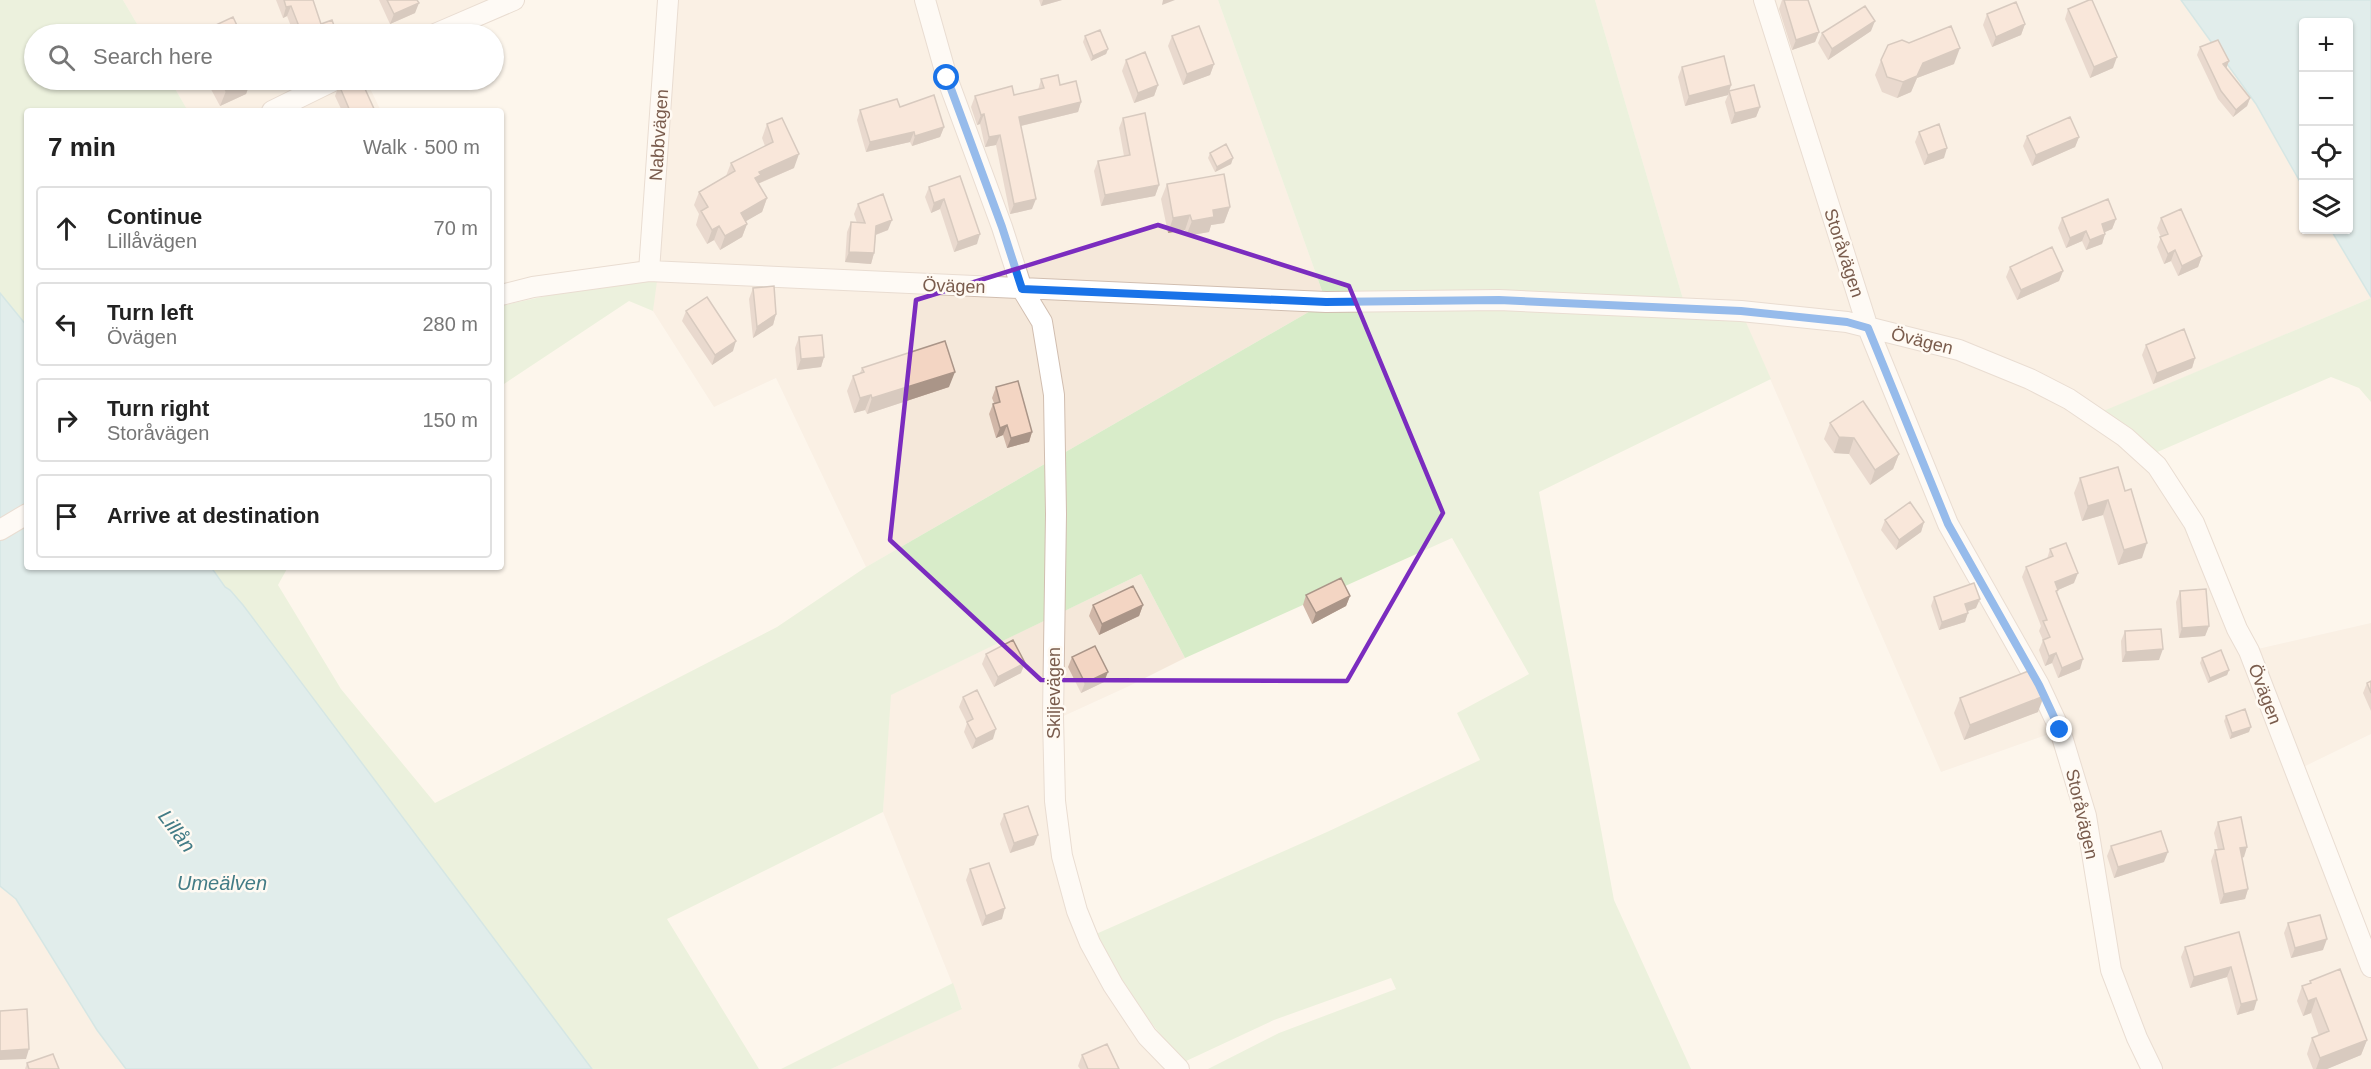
<!DOCTYPE html>
<meta charset="utf-8">
<style>
:root{--surface:#fff;--page:#f2f2f2;--text:#222;--muted:#767676;--line:#e0e0e0}
body{margin:0;font-family:Helvetica,sans-serif;background:var(--page);color:var(--text)}
.controls{position:absolute;right:18px;top:18px;display:grid;overflow:hidden;border-radius:6px;box-shadow:0 2px 4px #0004}
.controls button{width:54px;height:54px;display:grid;place-items:center;padding:0;border:0;border-bottom:2px solid var(--line);background:var(--surface);color:var(--text);font:30px sans-serif}
.stop{position:absolute;width:18px;height:18px;margin:-14px;border:4px solid #1a73e8;border-radius:50%;background:#fff}
.stop.end{background:#1a73e8;border-color:#fff;box-shadow:0 2px 6px #0008}
.list{margin:0;padding:0;list-style:none}
h2{display:flex;justify-content:space-between;align-items:center;height:78px;margin:0;padding:0 24px;font-size:26px}
h2 small{font-size:20px;font-weight:400;color:var(--muted)}
.list li{display:grid;grid-template-columns:39px 1fr auto;gap:18px;align-items:center;box-sizing:border-box;height:84px;margin:0 12px 12px;padding:0 12px;border:2px solid var(--line);border-radius:6px}
.list b{display:block;font-size:22px;white-space:nowrap}
.list p{margin:0;font-size:20px;white-space:nowrap;color:var(--muted)}
.list em{font-size:20px;font-style:normal;color:var(--muted)}
.icon{flex:none;width:33px;height:33px;fill:none;stroke:currentColor;stroke-width:2;stroke-linecap:round;stroke-linejoin:round}
.map{position:relative;flex:none;width:2371px;height:1069px;overflow:hidden}
.search{position:absolute;background:var(--surface);box-shadow:0 2px 4px #0004;left:24px;top:24px;width:480px;height:66px;display:flex;align-items:center;gap:15px;box-sizing:border-box;padding:0 21px;border-radius:33px;color:var(--muted);font-size:22px}
.panel{position:absolute;background:var(--surface);box-shadow:0 2px 4px #0004;left:24px;top:108px;width:480px;height:462px;border-radius:6px}
.map>svg:first-child{display:block}
.residential{fill:#f5e8da}
.green{fill:#d8ecc9}
.water{fill:#bfe3e8;stroke:#a5d3da;stroke-width:1.5}
.lines{fill:none;stroke-linecap:round;stroke-linejoin:round}
.minor-casing{stroke:#d1beb0;stroke-width:22}
.minor{stroke:#fff;stroke-width:20}
.wall{fill:#d1b7a8}
.shaded-wall{fill:#aa9588}
.building{fill:#f3d5c3;stroke:#aa9588;stroke-width:1.5}
.route{stroke:#1a73e8;stroke-width:8}
.marked{fill:none;stroke:#7b2cbf;stroke-width:4.5;stroke-linejoin:round}
.labels{text-anchor:middle;stroke-width:5;stroke-linejoin:round;paint-order:stroke}
.street-label{font-size:18px;fill:#7a5c4d;stroke:#fffaf3}
.water-label{font-size:20px;font-style:italic;fill:#437c86;stroke:#fffaf3}
</style>
<div class="map">
<svg width="2371" height="1069" viewBox="0 0 2371 1069">
<rect width="100%" height="100%" fill="#fdf6ec"/>
<!-- residential -->
<path class="residential" d="M123 0H500L421 34H143Z
M674 0H1218L1326 302 866 567 776 378 714 407 653 311Z
M1595 0H2181L2222 55 2256 104 2303 187 2304 230H2331L2371 298 2095 415 2157 466 2249 651 2371 623V734L2295 771 2371 967V1069H2152L2137 1038 2060 730 1941 772 1741 312 1686 309Z
M170 80H366L381 111H188Z
M1141 574 1185 658 1127 687 1044 725 1045 804 1053 861 1069 914 1166 1069H831L962 1008 883 812 890 695Z
M0 886 16 899 97 1030 126 1069H0Z"/>
<!-- green -->
<path class="green" d="M0 0H123L143 34H34V80H170L188 111H27V326L0 293Z
M1218 0H1595L1686 309 1741 311 1771 379 1539 492 1614 900 1691 1069H1208L1279 1033 1396 989 1391 978 1274 1020 1184 1062 1156 1029 1119 981 1096 934 1327 832 1480 760 1457 713 1529 674 1452 538 1185 658 1141 574 891 695 883 812 667 919 759 1069H592L243 605 230 590 225 587 211 567H288L278 585 341 689 435 803 777 627 866 567 1326 302Z
M657 281 653 311 629 301 501 386V306C552 294 604 284 657 281Z
M2371 298V402L2359 388 2331 377 2146 457 2094 415Z
M953 983 962 1009 831 1069H781Z"/>
<!-- water -->
<path class="water" d="M2181 0H2371V297L2331 230H2348V22H2304L2303 187 2256 104Z
M0 293 27 326V567H211L225 587 230 590 243 605 592 1069H126L97 1030 16 899 0 886Z"/>
<g class="lines">
<defs>
<path id="minor" d="M925 0 947 78 1002 227 1022 289 1042 322 1054 395 1056 514 1053 717 1055 801 1062 856 1077 911 1090 943 1113 985 1147 1036 1179 1069
M1764 0 1868 328 1948 524 2039 685 2060 730 2086 816 2111 970 2137 1038 2152 1069
M435 34 514 0
M272 111 335 80
M649 271 668 0
M501 295 533 287 649 271 1326 302 1499 300 1741 311 1847 322 1959 350 2030 379 2069 399 2125 437 2157 466 2194 523 2237 629 2249 651 2371 967
M0 530 27 514"/>
</defs>
<!-- minor casing -->
<use href="#minor" class="minor-casing"/>
<!-- minor -->
<use href="#minor" class="minor"/>
</g>
<!-- wall -->
<path class="wall" d="M276 0H313L321 24 337 34H294L287 16 283 18Z
M379 0H417L415 13 390 24Z
M1039 0H1062L1041 6Z
M1782 0H1808L1819 32 1815 42 1792 50 1779 9Z
M2068 9 2113 68 2090 78 2065 19Z
M1987 14 2025 24 2021 35 1992 47 1983 25Z
M1871 31 1828 60 1818 43 1822 33Z
M1085 36 1108 49 1106 54 1091 61 1083 42Z
M1172 36 1214 64 1210 75 1183 85 1168 46Z
M2200 47 2229 61 2226 68 2250 98 2247 106 2233 117 2218 99 2197 55Z
M1126 60 1158 85 1154 96 1134 103 1122 71Z
M1881 60 1954 64 1917 78 1911 92 1897 98 1882 92 1875 75Z
M1682 67 1731 85 1729 91 1760 107 1756 117 1731 124 1725 102 1728 95 1685 106 1678 77Z
M1041 79 1060 85 1081 102 1078 112 1021 126 1032 209 1010 214 996 145 985 147 980 124 977 125 971 107 975 96 1014 95 1038 90Z
M206 80H251L246 94 220 106Z
M339 85 375 111H342L335 96Z
M860 110 944 127 940 137 912 146 910 142 866 152 857 120Z
M1123 118 1159 185 1155 196 1101 206 1094 171 1098 161 1124 156 1119 128Z
M767 124 794 168 758 184 767 198 762 212 745 221 747 224 742 237 720 250 714 240 707 244 696 225 699 214 694 205 699 192 726 176 731 163 765 146 762 138Z
M1919 132 1944 158 1924 165 1915 142Z
M2027 136 2079 137 2075 147 2032 166 2023 146Z
M1210 153 1233 158 1231 164 1215 172 1208 158Z
M960 176 977 244 954 252 940 209 931 213 925 197 929 187Z
M1167 184 1230 207 1224 223 1211 225 1209 232 1186 236 1185 230 1168 233 1161 199Z
M858 204 888 230 876 235 874 253 871 264 845 262 847 232 851 222 857 223 854 214Z
M2062 218 2116 219 2112 229 2105 232V234L2102 244 2086 250 2082 241 2066 248 2058 228Z
M2161 218 2202 256 2198 267 2178 276 2171 261 2164 264 2157 247 2161 237 2157 228Z
M2010 267 2063 271 2059 281 2017 300 2006 277Z
M753 288 776 314 773 325 753 338 749 299Z
M686 311 733 351 712 365 682 321Z
M799 337 824 357 821 367 797 370 795 348Z
M2146 345 2195 358 2192 368 2153 384 2142 355Z
M862 368 949 387 867 414 865 410 854 413 847 391 853 376 860 373Z
M996 387 1032 432 1029 442 1007 448 1003 435 996 438 989 414 993 404 994 403 992 398Z
M1830 423 1899 454 1893 469 1870 485 1849 454 1834 453 1824 439Z
M2118 467 2142 558 2118 565 2103 515 2082 521 2074 493 2080 478Z
M1885 520 1924 522 1921 532 1896 550 1881 530Z
M2050 549 2074 583 2058 590 2057 594 2080 669 2058 678 2052 663 2045 666 2039 650 2043 640 2039 631 2041 626 2022 577 2026 567 2047 559Z
M2180 591 2209 626 2205 636 2179 638 2176 602Z
M1306 595 1350 596 1346 606 1312 624 1303 605Z
M1934 597 1976 608 1968 611 1965 622 1939 630 1931 606Z
M1093 605H1143L1139 616 1099 635 1089 616Z
M2125 631 2159 660 2122 662 2121 641Z
M986 654 1021 673 994 687 982 664Z
M1072 657 1104 682 1081 693 1068 667Z
M2202 658 2229 670 2227 675 2208 683 2200 663Z
M2371 681V711L2363 693 2367 683Z
M963 697 993 739 972 749 964 732 967 723 959 707Z
M1960 698 2038 712 1964 740 1954 713Z
M2226 716 2249 732 2230 739 2224 721Z
M1004 814 1034 845 1010 853 1000 824Z
M2218 822 2244 857 2242 858 2248 889 2245 899 2220 904 2211 861 2215 850H2218L2214 833Z
M2111 846 2164 862 2114 878 2107 856Z
M970 869 1002 919 982 926 966 880Z
M2288 923 2323 950 2291 958 2284 933Z
M2239 932 2254 1010 2237 1015 2227 977 2190 988 2181 957 2185 947Z
M2310 981 2367 1040 2361 1055 2327 1069H2313L2307 1054 2312 1038 2319 1036 2311 1013 2303 1016 2297 1001 2302 986 2309 984Z
M1082 1055 1119 1069H1080L1078 1066Z
M27 1063 59 1069H25Z"/>
<!-- shaded-wall -->
<path class="shaded-wall" d="M1043 0H1062L1041 6Z
M1163 0H1175L1162 5Z
M419 3 415 13 390 24 394 14Z
M291 6 287 16 283 18 286 7Z
M1875 21 1871 31 1828 60 1832 49Z
M2025 24 2021 35 1992 47 1996 37Z
M1819 32 1815 42 1792 50 1796 40Z
M1960 48 1954 64 1917 78 1911 92 1897 98 1903 82 1923 63Z
M1108 49 1106 54 1091 61 1093 56Z
M2117 57 2113 68 2090 78 2094 67Z
M2229 61 2226 69 2223 64Z
M1214 64 1210 75 1183 85 1187 74Z
M250 80H251L246 94 220 106 226 91Z
M1158 85 1154 96 1134 103 1138 93Z
M1731 85 1728 95 1685 106 1689 96Z
M2250 98 2247 106 2233 117 2236 110Z
M1081 102 1078 112 1016 127 1019 117Z
M1760 107 1756 117 1731 124 1735 113Z
M984 114 980 124 977 125 981 115Z
M944 127 940 137 912 146 915 136Z
M914 132 910 142 866 152 870 142Z
M1000 135 996 145 985 147 989 137Z
M2079 137 2075 147 2032 166 2036 155Z
M1947 148 1944 158 1924 165 1928 155Z
M799 154 794 168 757 184 755 178 759 172Z
M1233 158 1231 164 1215 172 1217 167Z
M1159 185 1155 196 1101 206 1105 195Z
M767 198 762 212 736 227 741 213Z
M944 199 940 209 931 213 934 203Z
M1036 199 1032 209 1010 214 1014 204Z
M1230 207 1224 223 1211 225 1209 232 1186 236 1192 221 1213 210Z
M1190 215 1185 230 1168 233 1173 218Z
M2116 219 2112 229 2098 235 2102 224Z
M892 220 888 230 872 236 876 226Z
M747 224 742 237 720 250 725 236Z
M719 226 714 240 707 244 712 230Z
M2086 231 2082 241 2066 248 2070 238Z
M980 234 977 244 954 252 958 242Z
M2105 234 2102 244 2086 250 2090 240Z
M2175 250 2171 261 2164 264 2168 254Z
M849 252 874 253 871 264 845 262Z
M2202 256 2198 267 2178 276 2182 266Z
M2063 271 2059 281 2017 300 2021 290Z
M776 314 773 325 753 338 757 327Z
M736 341 733 351 712 365 715 355Z
M824 357 821 367 797 370 801 359Z
M2195 358 2192 368 2153 384 2157 373Z
M955 372 949 387 867 414 872 398Z
M871 395 865 410 854 413 860 398Z
M1007 425 1003 435 996 438 1000 428Z
M1032 432 1029 442 1007 448 1011 438Z
M1839 437 1854 438 1849 454 1834 453Z
M1899 454 1893 469 1870 485 1875 470Z
M2108 500 2103 515 2082 521 2088 506Z
M1924 522 1921 532 1896 550 1899 540Z
M2147 543 2142 558 2118 565 2124 550Z
M2078 573 2074 583 2051 593 2055 582Z
M1350 596 1346 606 1312 624 1316 613Z
M1980 599 1976 608 1962 613 1965 604Z
M1143 605 1139 616 1099 635 1102 624Z
M1968 613 1965 622 1939 630 1942 622Z
M2209 626 2205 636 2179 638 2182 628Z
M2163 649 2159 660 2122 662 2126 652Z
M2056 653 2052 663 2045 666 2049 656Z
M2083 659 2080 669 2058 678 2062 668Z
M1025 663 1021 673 994 687 998 677Z
M2229 670 2227 675 2208 683 2210 678Z
M1108 672 1104 682 1081 693 1085 683Z
M2044 696 2038 712 1964 740 1970 725Z
M2251 727 2249 732 2230 739 2232 733Z
M996 729 993 739 972 749 976 739Z
M1038 835 1034 845 1010 853 1014 843Z
M2247 847 2244 857 2236 859 2240 848Z
M2168 852 2164 862 2114 878 2118 867Z
M2248 889 2245 899 2220 904 2224 894Z
M1005 908 1002 919 982 926 986 916Z
M2327 939 2323 950 2291 958 2295 948Z
M2231 967 2227 977 2190 988 2194 977Z
M2316 998 2311 1013 2303 1016 2308 1001Z
M2257 1000 2254 1010 2237 1015 2241 1004Z
M2367 1040 2361 1055 2327 1069H2316L2320 1058Z
M29 1049 26 1059 0 1060V1051Z"/>
<!-- building -->
<path class="building" d="M284 0H313L321 24 332 20 337 34H302L291 6 286 7Z
M387 0H417L419 3 394 14Z
M1784 0H1808L1819 32 1796 40Z
M2089 0H2092L2117 57 2094 67 2068 9Z
M2016 2 2025 24 1996 37 1987 14Z
M1865 6 1875 21 1832 49 1822 33Z
M233 17 241 34H207L205 30Z
M1199 26 1214 64 1187 74 1172 36Z
M1951 26 1960 48 1923 63 1917 76 1903 82 1887 77 1881 60 1888 45 1902 40 1909 43Z
M1100 30 1108 49 1093 56 1085 36Z
M2218 40 2229 61 2223 64 2250 98 2236 110 2221 91 2200 47Z
M1145 52 1158 85 1138 93 1126 60Z
M1724 56 1731 85 1689 96 1682 67Z
M1058 75 1060 85 1076 81 1081 102 1019 117 1036 199 1014 204 1000 135 989 137 984 114 981 115 975 96 1012 86 1014 95 1044 88 1041 79Z
M220 80H250L226 91Z
M352 80H361L375 111H350L339 85Z
M1754 85 1760 107 1735 113 1729 91Z
M934 95 944 127 915 136 914 132 870 142 860 110 897 99 900 107Z
M1145 113 1159 185 1105 195 1098 161 1130 155 1123 118Z
M2070 117 2079 137 2036 155 2027 136Z
M782 118 799 154 759 172 761 175 755 178 767 198 741 213 747 224 725 236 719 226 712 230 701 211 708 207 699 192 735 171 731 163 773 142 767 124Z
M1939 124 1947 148 1928 155 1919 132Z
M1226 144 1233 158 1217 167 1210 153Z
M1224 174 1230 207 1213 210 1214 217 1192 221 1190 215 1173 218 1167 184Z
M960 176 980 234 958 242 944 199 934 203 929 187Z
M883 194 892 220 876 226 874 253 849 252 851 222 865 223 858 204Z
M2108 199 2116 219 2102 224 2105 234 2090 240 2086 231 2070 238 2062 218Z
M2181 209 2202 256 2182 266 2175 250 2168 254 2160 237 2168 234 2161 218Z
M2052 247 2063 271 2021 290 2010 267Z
M774 286 776 314 757 327 753 288Z
M707 297 736 341 715 355 686 311Z
M2184 329 2195 358 2157 373 2146 345Z
M822 335 824 357 801 359 799 337Z
M945 341 955 372 872 398 871 395 860 398 853 376 864 372 862 368Z
M1018 381 1032 432 1011 438 1007 425 1000 428 993 404 1000 402 996 387Z
M1863 401 1899 454 1875 470 1854 438 1839 437 1830 423Z
M2118 467 2125 491 2131 489 2147 543 2124 550 2108 500 2088 506 2080 478Z
M1910 502 1924 522 1899 540 1885 520Z
M2066 543 2078 573 2055 582 2058 590 2056 591 2083 659 2062 668 2056 653 2049 656 2043 640 2050 637 2043 621 2047 620 2026 567 2053 556 2050 549Z
M1341 578 1350 596 1316 613 1306 595Z
M1974 583 1980 599 1965 604 1968 613 1942 622 1934 597Z
M1133 586 1143 605 1102 624 1093 605Z
M2206 589 2209 626 2182 628 2180 591Z
M2161 629 2163 649 2126 652 2125 631Z
M1013 640 1025 663 998 677 986 654Z
M1095 646 1108 672 1085 683 1072 657Z
M2221 650 2229 670 2210 678 2202 658Z
M2031 670 2044 696 1970 725 1960 698Z
M2371 681V693L2367 683Z
M977 690 996 729 976 739 967 722 973 719 963 697Z
M2245 709 2251 727 2232 733 2226 716Z
M1028 806 1038 835 1014 843 1004 814Z
M2241 817 2247 847 2240 848 2248 889 2224 894 2215 850 2224 849 2218 822Z
M2161 831 2168 852 2118 867 2111 846Z
M989 863 1005 908 986 916 970 869Z
M2320 915 2327 939 2295 948 2288 923Z
M2239 932 2257 1000 2241 1004 2231 967 2194 977 2185 947Z
M2340 969 2367 1040 2320 1058 2312 1038 2329 1031 2316 998 2308 1001 2302 986 2311 983 2310 981Z
M27 1009 29 1049 0 1051V1011Z
M1107 1044 1119 1069H1088L1082 1055Z
M53 1054 59 1069H29L27 1063Z"/>
<g class="lines">
<!-- route -->
<path class="route" d="M947 78 1002 227 1022 289 1326 302 1499 300 1741 311 1847 322 1868 328 1948 524 2039 685 2060 730"/>
</g>
<!-- marked area -->
<path d="M0 0H2371V1069H0ZM1158 225 1349 286 1443 513 1347 681 1041 680 890 540 916 300Z" fill="#fdf6ec" fill-opacity=".55" fill-rule="evenodd"/>
<path class="marked" d="M1158 225 1349 286 1443 513 1347 681 1041 680 890 540 916 300Z"/>
<g class="labels">
<!-- street labels -->
<g class="street-label">
<text transform="translate(659 135) rotate(-86)" y="6">Nabbvägen</text>
<text transform="translate(1844 253) rotate(72)" y="6">Storåvägen</text>
<text transform="translate(954 286) rotate(2)" y="6">Övägen</text>
<text transform="translate(1922 341) rotate(14)" y="6">Övägen</text>
<text transform="translate(1054 693) rotate(-90)" y="6">Skiljevägen</text>
<text transform="translate(2265 694) rotate(69)" y="6">Övägen</text>
<text transform="translate(2082 814) rotate(77)" y="6">Storåvägen</text>
</g>
<!-- water labels -->
<g class="water-label">
<text transform="translate(177 831) rotate(53)" y="7">Lillån</text>
<text x="222" y="890">Umeälven</text>
</g>
</g>
</svg>
<div class="controls">
<button>+</button>
<button>−</button>
<button><svg class="icon" aria-label="locate" viewBox="0 0 24 24"><circle cx="12" cy="12" r="6"/><path d="M12 2v4M12 18v4M2 12h4M18 12h4"/></svg></button>
<button><svg class="icon" aria-label="layers" viewBox="0 0 24 24"><path d="M12 4l9 5-9 5-9-5zM3 14l9 5 9-5"/></svg></button>
</div>
<div class="stop" style="left:947px;top:78px"></div>
<div class="stop end" style="left:2060px;top:730px"></div>
<div class="search"><svg class="icon" aria-label="search" viewBox="0 0 24 24"><circle cx="10" cy="10" r="6"/><path d="M15 15l6 6"/></svg>Search here</div>
<section class="panel">
<h2>7 min<small>Walk · 500 m</small></h2>
<ul class="list">
<li><svg class="icon" aria-label="ahead" viewBox="0 0 24 24"><path d="M12 20V5M6 11l6-6 6 6"/></svg><div><b>Continue</b><p>Lillåvägen</p></div><em>70 m</em></li>
<li><svg class="icon" aria-label="left" viewBox="0 0 24 24"><path d="M17 20v-9H6M10 6l-5 5 5 5"/></svg><div><b>Turn left</b><p>Övägen</p></div><em>280 m</em></li>
<li><svg class="icon" aria-label="right" viewBox="0 0 24 24"><path d="M7 20v-9h11M14 6l5 5-5 5"/></svg><div><b>Turn right</b><p>Storåvägen</p></div><em>150 m</em></li>
<li><svg class="icon" aria-label="arrive" viewBox="0 0 24 24"><path d="M6 21V4h12l-3 4 3 4H6"/></svg><div><b>Arrive at destination</b></div></li>
</ul>
</section>
</div>
